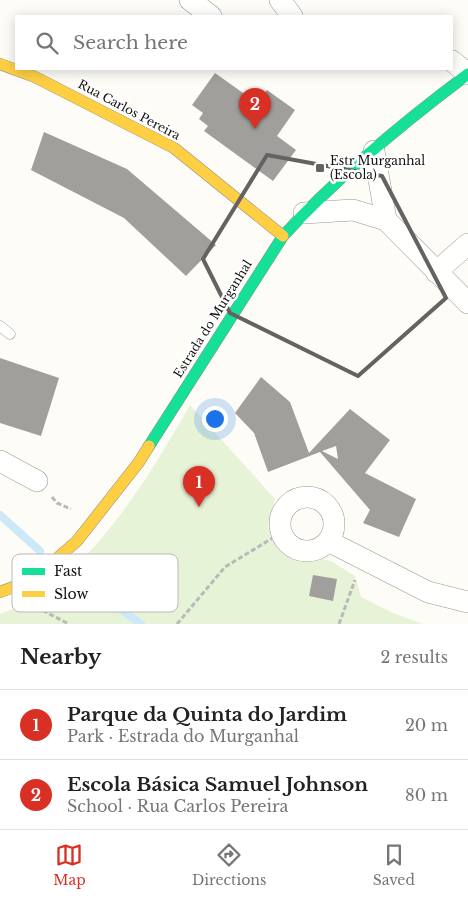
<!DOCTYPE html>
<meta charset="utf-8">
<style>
:root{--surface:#fff;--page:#f6f6f6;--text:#222;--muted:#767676;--line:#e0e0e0;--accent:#d93025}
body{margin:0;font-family:"Libre Baskerville",serif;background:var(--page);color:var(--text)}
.you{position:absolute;left:214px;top:418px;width:18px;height:18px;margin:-12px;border:4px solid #fff;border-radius:50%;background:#1a73e8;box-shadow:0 0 0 8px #1a73e833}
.badge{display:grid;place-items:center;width:32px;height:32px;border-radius:50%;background:var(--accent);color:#fff;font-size:16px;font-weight:700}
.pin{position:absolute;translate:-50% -41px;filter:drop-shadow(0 1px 2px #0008)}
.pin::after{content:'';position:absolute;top:26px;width:18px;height:15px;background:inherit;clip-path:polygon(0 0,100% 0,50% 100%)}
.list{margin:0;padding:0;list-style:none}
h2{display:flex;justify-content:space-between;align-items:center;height:65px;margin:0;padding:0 20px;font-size:21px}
h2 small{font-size:16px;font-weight:400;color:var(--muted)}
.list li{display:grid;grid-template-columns:32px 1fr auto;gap:15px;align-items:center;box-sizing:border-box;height:70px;padding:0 20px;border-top:1px solid var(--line)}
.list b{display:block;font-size:19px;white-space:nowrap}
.list p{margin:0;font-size:16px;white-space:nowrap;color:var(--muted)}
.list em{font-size:16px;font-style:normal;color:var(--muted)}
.icon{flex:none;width:28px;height:28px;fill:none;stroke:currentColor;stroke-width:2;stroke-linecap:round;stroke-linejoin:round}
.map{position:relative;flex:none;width:468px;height:624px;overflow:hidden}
.search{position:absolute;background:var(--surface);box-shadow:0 2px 12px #0003;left:15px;right:15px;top:15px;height:55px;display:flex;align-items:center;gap:12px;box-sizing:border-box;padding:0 18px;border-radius:0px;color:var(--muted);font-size:19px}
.sheet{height:205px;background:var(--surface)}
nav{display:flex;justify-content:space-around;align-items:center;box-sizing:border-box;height:70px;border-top:1px solid var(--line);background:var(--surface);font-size:14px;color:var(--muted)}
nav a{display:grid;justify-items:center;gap:2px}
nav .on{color:var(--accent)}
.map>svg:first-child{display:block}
.green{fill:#e7f3d7}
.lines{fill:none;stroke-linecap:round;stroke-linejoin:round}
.stream{stroke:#cde8f7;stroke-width:8}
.building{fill:#a19f9c;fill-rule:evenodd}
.lane-casing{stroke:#979795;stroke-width:11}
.street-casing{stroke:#979795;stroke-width:22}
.fast-casing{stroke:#8e8d8b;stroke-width:12}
.slow-casing{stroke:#8e8d8b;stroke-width:12}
.path{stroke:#b9b9b8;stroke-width:3;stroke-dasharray:5 2.5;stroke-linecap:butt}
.lane{stroke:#fffffe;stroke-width:10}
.street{stroke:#fffffe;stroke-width:21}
.fast{stroke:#16e098;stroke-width:11}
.slow{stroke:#ffcf43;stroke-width:11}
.marked{fill:none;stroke:#646362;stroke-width:4;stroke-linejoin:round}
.poi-dot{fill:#646362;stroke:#fff;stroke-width:2}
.labels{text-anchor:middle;stroke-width:5;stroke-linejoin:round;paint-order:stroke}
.street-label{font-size:12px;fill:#111;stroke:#fff}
.poi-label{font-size:12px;fill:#111;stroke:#fff;text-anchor:start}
.key{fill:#fff;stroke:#b8b8b8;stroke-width:1}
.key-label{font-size:14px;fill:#111}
</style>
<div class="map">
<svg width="468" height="624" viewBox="0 0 468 624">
<rect width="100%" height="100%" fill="#fdfcf7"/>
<!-- green -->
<path class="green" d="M190 405 275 499 268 527 271 539 281 551 293 556 317 558 331 561 355 576 361 597 393 613 423 624H0V614C12 609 24 605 36 599 52 590 66 575 80 562 125 516 158 461 190 405Z"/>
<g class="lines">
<!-- stream -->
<path class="stream" d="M0 515 40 551
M74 576 141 624"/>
</g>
<!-- building -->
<path class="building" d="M215 73 257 103 267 90 295 110 277 136 296 150 273 181 204 131 208 126 199 119 203 113 192 105Z
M44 132 127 169 216 245 186 276 124 218 31 170Z
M0 358 59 378 41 436 0 423Z
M261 377 290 402 309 453 350 409 390 440 365 473 416 499 399 537 363 523 370 510 320 452 268 472 254 433 235 413ZM336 446 338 459 322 451Z
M313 575 337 579 333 601 309 596Z"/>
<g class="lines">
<defs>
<path id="lane" d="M0 326 10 334"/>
<path id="street" d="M190 0 211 16
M280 0 292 16
M452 61 468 74
M374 151 386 220
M304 213 353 210 386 220 468 303
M436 272 468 244
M0 461 37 481
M280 524a27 27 0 1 1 54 0a27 27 0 1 1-54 0Z
M328 541 428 592 468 602"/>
<path id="fast" d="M149 446 283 236C337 177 404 122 468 74"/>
<path id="slow" d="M0 64 35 77 174 148 283 236
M0 592 32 580 77 541 139 462 149 446"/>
</defs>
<!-- lane casing -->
<use href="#lane" class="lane-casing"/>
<!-- street casing -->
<use href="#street" class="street-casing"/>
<!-- fast casing -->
<use href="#fast" class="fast-casing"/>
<!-- slow casing -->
<use href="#slow" class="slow-casing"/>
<!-- path -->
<path class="path" d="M52 497 57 503 71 509
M36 607 69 624
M177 624 225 567 271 539 283 536
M339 624 355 580"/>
<!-- lane -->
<use href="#lane" class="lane"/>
<!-- street -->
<use href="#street" class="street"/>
<!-- fast -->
<use href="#fast" class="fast"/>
<!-- slow -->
<use href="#slow" class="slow"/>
</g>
<!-- marked area -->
<path class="marked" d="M267 155 382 176 446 298 358 376 230 313 203 259Z"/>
<!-- markers -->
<rect class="poi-dot" x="315" y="163" width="10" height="10" rx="2.5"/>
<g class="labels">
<!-- street labels -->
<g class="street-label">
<text transform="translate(129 110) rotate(28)" y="4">Rua Carlos Pereira</text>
<text transform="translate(213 319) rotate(-58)" y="4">Estrada do Murganhal</text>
</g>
<!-- poi labels -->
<g class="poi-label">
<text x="330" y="165">Estr Murganhal<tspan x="330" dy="14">(Escola)</tspan></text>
</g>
</g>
<!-- legend -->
<rect x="12" y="554" width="166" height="58" rx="8" class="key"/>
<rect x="22" y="568" width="23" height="7" fill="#16e098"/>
<rect x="22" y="591" width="23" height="6" fill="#ffcf43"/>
<g class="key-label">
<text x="54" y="576">Fast</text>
<text x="54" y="599">Slow</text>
</g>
</svg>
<div class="you"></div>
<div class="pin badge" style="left:199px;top:507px">1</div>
<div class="pin badge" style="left:255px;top:129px">2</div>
<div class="search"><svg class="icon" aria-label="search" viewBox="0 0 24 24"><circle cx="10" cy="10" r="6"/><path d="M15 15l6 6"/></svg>Search here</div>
</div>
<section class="sheet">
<h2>Nearby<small>2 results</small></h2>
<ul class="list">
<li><span class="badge">1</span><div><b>Parque da Quinta do Jardim</b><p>Park · Estrada do Murganhal</p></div><em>20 m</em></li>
<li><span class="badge">2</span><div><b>Escola Básica Samuel Johnson</b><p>School · Rua Carlos Pereira</p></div><em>80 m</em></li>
</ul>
</section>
<nav>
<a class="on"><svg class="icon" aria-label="map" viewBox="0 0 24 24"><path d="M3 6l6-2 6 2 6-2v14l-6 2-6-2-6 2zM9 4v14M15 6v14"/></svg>Map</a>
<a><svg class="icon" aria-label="directions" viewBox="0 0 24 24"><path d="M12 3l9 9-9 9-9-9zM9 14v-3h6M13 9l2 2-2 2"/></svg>Directions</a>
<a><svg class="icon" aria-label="saved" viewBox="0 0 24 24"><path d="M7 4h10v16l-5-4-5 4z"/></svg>Saved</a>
</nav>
